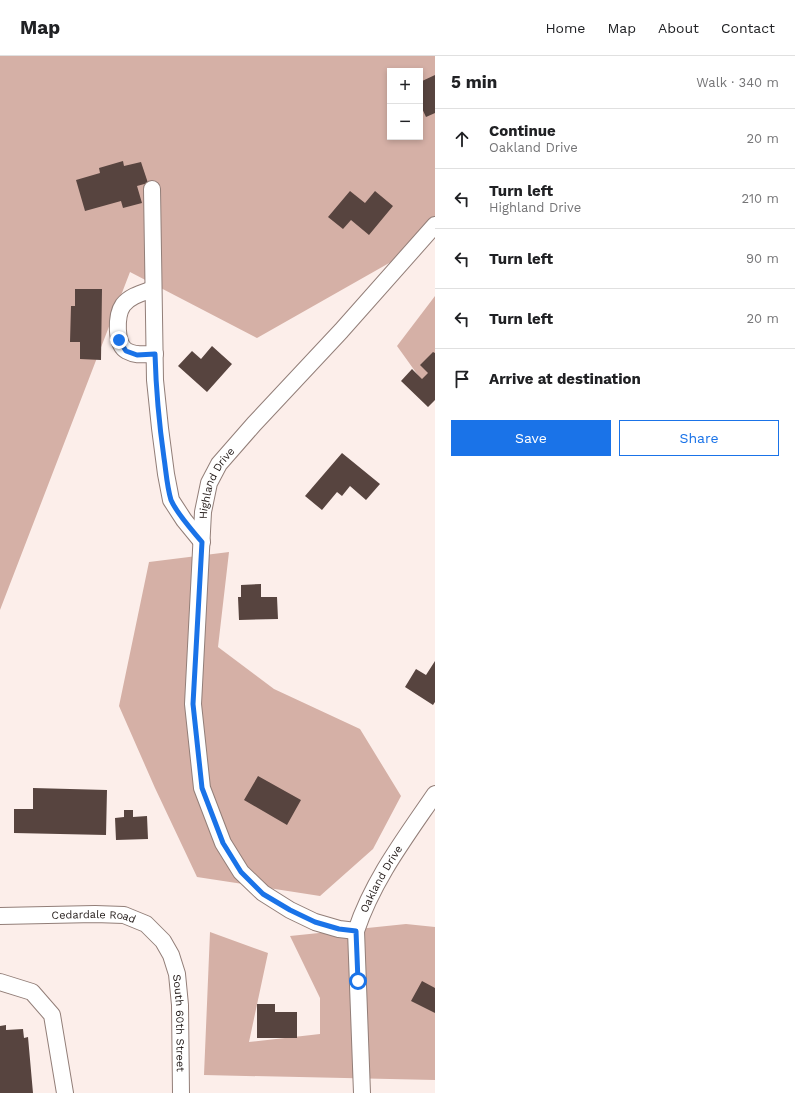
<!DOCTYPE html>
<meta charset="utf-8">
<style>
:root{--surface:#fff;--page:#f6f6f6;--text:#202124;--muted:#757577;--line:#e0e0e0;--accent:#1a73e8}
body{margin:0;font-family:"Work Sans",sans-serif;background:var(--page);color:var(--text)}
.controls{position:absolute;right:12px;top:12px;display:grid;overflow:hidden;border-radius:0px;box-shadow:0 2px 6px #0003}
.controls button{width:36px;height:36px;display:grid;place-items:center;padding:0;border:0;border-bottom:1px solid var(--line);background:var(--surface);color:var(--text);font:20px sans-serif}
.stop{position:absolute;width:12px;height:12px;margin:-9px;border:3px solid #1a73e8;border-radius:50%;background:#fff}
.stop.end{background:#1a73e8;border-color:#fff;box-shadow:0 1px 4px #0008}
.list{margin:0;padding:0;list-style:none}
h2{display:flex;justify-content:space-between;align-items:center;height:52px;margin:0;padding:0 16px;font-size:17px}
h2 small{font-size:13px;font-weight:400;color:var(--muted)}
.list li{display:grid;grid-template-columns:26px 1fr auto;gap:12px;align-items:center;box-sizing:border-box;height:60px;padding:0 16px;border-top:1px solid var(--line)}
.list b{display:block;font-size:15px;white-space:nowrap}
.list p{margin:0;font-size:13px;white-space:nowrap;color:var(--muted)}
.list em{font-size:13px;font-style:normal;color:var(--muted)}
.actions{display:flex;gap:8px;padding:12px 16px}
.actions a{flex:1;padding:9px 0;border:1px solid var(--accent);border-radius:0px;text-align:center;font-size:14px;color:var(--accent)}
.actions .main{background:var(--accent);color:#fff}
.icon{flex:none;width:22px;height:22px;fill:none;stroke:currentColor;stroke-width:2;stroke-linecap:round;stroke-linejoin:round}
.map{position:relative;flex:none;width:435px;height:1037px;overflow:hidden}
header{display:flex;align-items:center;gap:24px;box-sizing:border-box;height:56px;padding:0 20px;background:var(--surface);border-bottom:1px solid var(--line)}
header strong{font-size:19px}
nav{display:flex;gap:22px;margin-inline-start:auto;font-size:14px}
main{display:flex}
aside{flex:1;background:var(--surface)}
.map>svg:first-child{display:block}
.forest{fill:#d5b0a6;fill-rule:evenodd}
.building{fill:#57443f}
.lines{fill:none;stroke-linecap:round;stroke-linejoin:round}
.minor-casing{stroke:#927e78;stroke-width:18}
.minor{stroke:#fff;stroke-width:16}
.route{stroke:#1a73e8;stroke-width:5}
.labels{text-anchor:middle;stroke-width:4;stroke-linejoin:round;paint-order:stroke}
.street-label{font-size:11px;fill:#221a18;stroke:#fff}
</style>
<header>
<strong>Map</strong>
<nav><a>Home</a><a>Map</a><a>About</a><a>Contact</a></nav>
</header>
<main>
<div class="map">
<svg width="435" height="1037" viewBox="0 0 435 1037">
<rect width="100%" height="100%" fill="#fceeea"/>
<!-- forest -->
<path class="forest" d="M0 0H435V181L257 282 130 216 0 554ZM390 15H420V81H390Z
M435 240V343L397 290Z
M229 496 218 591 274 633 360 673 401 740 373 793 320 840 197 821 155 732 119 650 149 506Z
M406 868 435 871V1024L204 1019 210 876 268 897 249 986 320 978V942L290 880Z"/>
<!-- building -->
<path class="building" d="M435 19V57L426 61 420 48V26Z
M123 105 124 110 141 106 148 127 137 130 142 147 123 152 121 145 85 155 76 124 100 117 99 112Z
M350 135 365 147 375 135 393 150 369 179 351 164 343 173 328 161Z
M75 233H102L101 304 80 303V286H70L71 250H75Z
M212 290 232 308 207 336 178 310 192 295 201 303Z
M433 296 435 297V344L428 351 401 325 412 313 422 323 428 317 420 309Z
M342 397 380 428 366 444 350 430 342 440 337 436 322 454 305 440Z
M261 528V541H277L278 563 239 564 238 541H241V529Z
M435 605V646L433 649 405 631 416 613 426 619Z
M258 720 301 744 287 769 244 744Z
M33 732 107 734 106 779 14 777V753H33Z
M124 754H133V761L147 760 148 783 116 784 115 762 124 761Z
M422 925 435 932V957L411 945Z
M257 948H275V956H297V982H257Z
M6 969V974L23 973 24 982 28 981 33 1037H0V970Z"/>
<g class="lines">
<defs>
<g id="minor">
<path d="M152 133 155 324 160 372 166 418 171 444 184 464 202 486"/>
<path d="M153 233C142 237 130 240 123 249 116 259 115 289 127 295 136 300 145 298 155 298"/>
<path id="s1" d="M0 860 95 858 124 859 146 868 163 885 171 899 177 918 180 949 181 1037"/>
<path id="s2" d="M356 875 339 873 315 866 290 854 263 837 241 816 223 787 202 732 193 648 203 456 209 427 219 408 254 368 341 275 435 169"/>
<path d="M0 926 32 936 52 959 65 1037"/>
<path id="s3" d="M362 1037 356 875C373 824 405 782 435 738"/>
</g>
</defs>
<!-- minor casing -->
<use href="#minor" class="minor-casing"/>
<!-- minor -->
<use href="#minor" class="minor"/>
</g>
<g class="lines">
<!-- route -->
<path class="route" d="M119 284 126 295 137 299 155 298C156 333 159 367 164 402 166 415 167 431 171 444 177 458 192 474 202 486L193 648 202 732 223 787 241 816 263 838 290 854 315 866 339 873 356 875 358 925"/>
</g>
<g class="labels">
<!-- street labels -->
<g class="street-label">
<text dy="4" stroke="none"><textPath href="#s2" startOffset="534">Highland Drive</textPath></text>
<text dy="4" stroke="none"><textPath href="#s3" startOffset="220">Oakland Drive</textPath></text>
<text dy="4" stroke="none"><textPath href="#s1" startOffset="94">Cedardale Road</textPath></text>
<text dy="4" stroke="none"><textPath href="#s1" startOffset="257">South 60th Street</textPath></text>
</g>
</g>
</svg>
<div class="controls">
<button>+</button>
<button>−</button>
</div>
<div class="stop" style="left:358px;top:925px"></div>
<div class="stop end" style="left:119px;top:284px"></div>
</div>
<aside>
<h2>5 min<small>Walk · 340 m</small></h2>
<ul class="list">
<li><svg class="icon" aria-label="ahead" viewBox="0 0 24 24"><path d="M12 20V5M6 11l6-6 6 6"/></svg><div><b>Continue</b><p>Oakland Drive</p></div><em>20 m</em></li>
<li><svg class="icon" aria-label="left" viewBox="0 0 24 24"><path d="M17 20v-9H6M10 6l-5 5 5 5"/></svg><div><b>Turn left</b><p>Highland Drive</p></div><em>210 m</em></li>
<li><svg class="icon" aria-label="left" viewBox="0 0 24 24"><path d="M17 20v-9H6M10 6l-5 5 5 5"/></svg><div><b>Turn left</b></div><em>90 m</em></li>
<li><svg class="icon" aria-label="left" viewBox="0 0 24 24"><path d="M17 20v-9H6M10 6l-5 5 5 5"/></svg><div><b>Turn left</b></div><em>20 m</em></li>
<li><svg class="icon" aria-label="arrive" viewBox="0 0 24 24"><path d="M6 21V4h12l-3 4 3 4H6"/></svg><div><b>Arrive at destination</b></div></li>
</ul>
<div class="actions"><a class="main">Save</a><a>Share</a></div>
</aside>
</main>
